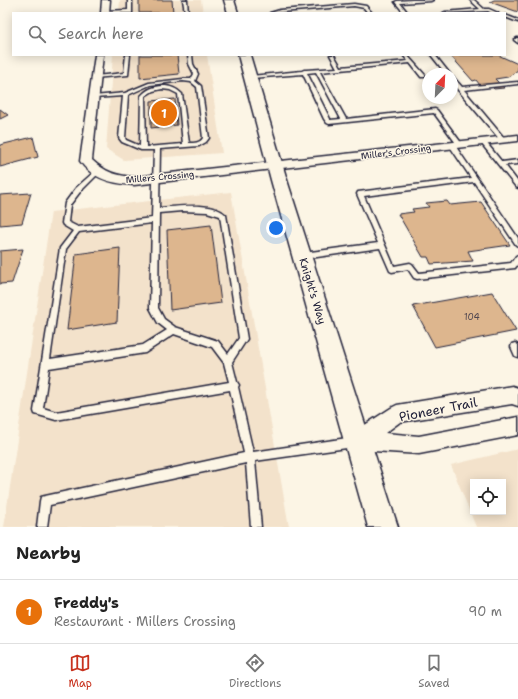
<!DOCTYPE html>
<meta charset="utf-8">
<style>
:root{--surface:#fff;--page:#f6f6f6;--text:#222;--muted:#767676;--line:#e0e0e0;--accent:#c8321e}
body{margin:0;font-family:"Shantell Sans",sans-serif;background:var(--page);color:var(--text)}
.controls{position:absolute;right:12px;bottom:12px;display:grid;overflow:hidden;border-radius:0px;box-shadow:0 2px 10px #0003}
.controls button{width:36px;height:36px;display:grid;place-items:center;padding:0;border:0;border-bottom:1px solid var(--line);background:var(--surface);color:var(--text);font:20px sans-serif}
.compass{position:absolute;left:422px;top:68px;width:36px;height:36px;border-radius:50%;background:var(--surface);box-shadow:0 2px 10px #0003;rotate:24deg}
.you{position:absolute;left:276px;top:228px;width:14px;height:14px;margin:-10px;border:3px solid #fff;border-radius:50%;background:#1a73e8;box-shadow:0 0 0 6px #1a73e833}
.badge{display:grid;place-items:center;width:26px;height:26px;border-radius:50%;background:var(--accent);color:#fff;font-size:13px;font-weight:700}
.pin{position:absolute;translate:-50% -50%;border:2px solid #fff;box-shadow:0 1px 4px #0006}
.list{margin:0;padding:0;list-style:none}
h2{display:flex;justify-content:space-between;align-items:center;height:52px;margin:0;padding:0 16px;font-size:17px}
h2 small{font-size:13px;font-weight:400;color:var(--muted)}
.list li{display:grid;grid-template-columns:26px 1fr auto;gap:12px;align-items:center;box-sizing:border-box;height:64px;padding:0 16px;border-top:1px solid var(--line)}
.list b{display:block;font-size:15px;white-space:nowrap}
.list p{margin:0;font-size:13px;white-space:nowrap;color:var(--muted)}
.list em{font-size:13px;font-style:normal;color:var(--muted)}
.icon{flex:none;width:22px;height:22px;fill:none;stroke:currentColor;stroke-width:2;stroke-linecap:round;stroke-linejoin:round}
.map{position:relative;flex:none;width:518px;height:527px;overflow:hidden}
.search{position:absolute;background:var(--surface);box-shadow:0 2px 10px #0003;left:12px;right:12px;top:12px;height:44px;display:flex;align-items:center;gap:10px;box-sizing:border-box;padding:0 14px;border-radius:0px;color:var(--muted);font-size:15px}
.sheet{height:116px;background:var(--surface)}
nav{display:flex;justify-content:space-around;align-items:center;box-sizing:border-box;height:56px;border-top:1px solid var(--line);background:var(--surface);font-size:11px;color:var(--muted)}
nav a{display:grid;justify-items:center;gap:2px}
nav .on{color:var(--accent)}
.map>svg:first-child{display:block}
.built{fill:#f3e2cb;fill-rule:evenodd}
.building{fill:#ddb68e;stroke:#22223b}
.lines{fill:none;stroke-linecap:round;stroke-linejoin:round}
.lane-casing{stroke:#22223b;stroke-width:3}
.street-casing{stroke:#22223b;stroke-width:3}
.secondary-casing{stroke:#22223b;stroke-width:3}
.lane{fill:#fcf5e5;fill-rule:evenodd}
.street{fill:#fcf5e5;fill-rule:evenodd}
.secondary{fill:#fcf5e5;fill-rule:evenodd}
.labels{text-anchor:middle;stroke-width:3;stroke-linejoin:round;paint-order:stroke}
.far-street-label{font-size:9px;fill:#22223b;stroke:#fcf5e5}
.number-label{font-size:9px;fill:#514750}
.street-label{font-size:11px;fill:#22223b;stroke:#fcf5e5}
.near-street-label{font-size:13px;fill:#22223b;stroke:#fcf5e5}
</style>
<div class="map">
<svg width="518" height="527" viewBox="0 0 518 527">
<rect width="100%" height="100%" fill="#fcf5e5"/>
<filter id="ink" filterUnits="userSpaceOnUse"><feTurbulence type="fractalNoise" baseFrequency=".025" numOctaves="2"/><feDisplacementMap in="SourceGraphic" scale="8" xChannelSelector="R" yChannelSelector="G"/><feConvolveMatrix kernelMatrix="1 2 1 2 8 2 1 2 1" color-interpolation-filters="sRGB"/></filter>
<g filter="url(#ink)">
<!-- built -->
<path class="built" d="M120 0H201L203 13H119Z
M113 55H207L222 153 124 160 106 149Z
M231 192 289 527H4L51 212Z
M518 449V527H476L451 465ZM473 482H503V512H473Z"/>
<!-- building -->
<path class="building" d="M139 0H172L173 13H139Z
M494 0H518V12L490 2Z
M140 55H177L179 74 140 78Z
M450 55H498L518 64V70L508 77 495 79 504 88 494 89 489 84 480 85 476 80 473 81Z
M175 99 177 125 151 128V101Z
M0 109 8 115 0 119Z
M33 137 38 157 0 167V145Z
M31 193 22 223 0 225V195Z
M447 201 450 205 481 202 510 245 468 251 473 261 431 264 428 257H423L398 214 414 212 412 209 429 207 426 203Z
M211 225 221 303 170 310 167 230Z
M120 248 117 322 67 330 76 254Z
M23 249 12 283 0 284V251Z
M492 292 516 331 435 347 413 306Z"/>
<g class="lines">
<defs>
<path id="lane" d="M128 0H132V13H104L103 12 105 11 128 10Z
M183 0H187L188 13H184L185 12Z
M412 0H433L431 1 400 3 408 13H404L395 2 397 1Z
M470 0H474L484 9H489L498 13H492L488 11 443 13 445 12 480 9Z
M354 4 366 6 372 13H368L364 8 354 6 270 13 280 10Z
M505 15 518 20V22L505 17Z
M517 38H518V43L514 40Z
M126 55H130L128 75 94 78V77L96 76 124 73Z
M188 55H192L193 64 198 74 195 81 201 86 209 138 206 142 199 146 160 149 159 208C176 207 213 201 226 215L247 339 232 362 237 382 239 385 238 387 253 452 354 437 357 439 359 442 357 445 354 447 255 461 261 527H251L246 463 50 505 47 527H37L40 501 41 497 45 496 244 453 230 390 56 420 35 414 34 411 60 248 73 231 63 225 62 223 65 203 76 188 95 171H99V173L80 192 70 205 68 222 78 227 152 218 154 150H141L122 142 119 138 123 96 94 98 92 97 94 96 125 93 149 83 183 79H191L194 74 189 64ZM183 81 191 82 197 87 203 138C200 143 194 143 189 143L182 94C171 82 151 84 141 96L140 146 126 140 125 138 128 95 150 85ZM162 89 170 90 178 94 183 144 146 147 145 96 153 91ZM182 211 207 212 220 216 239 338 228 354 218 341 175 327 164 319 158 308 159 213ZM152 223 150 308 158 323 167 330 143 345 50 359 66 249 79 232ZM174 334 212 347 224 363 229 382 56 412 43 408 49 368 145 353Z
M330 55H334L341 67 408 61 403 55H407L425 75V77H421L410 63 320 72 346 119 435 109 437 110 462 144V146H458L434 113 329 124 327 123 324 119 303 74 251 78 249 77 251 76 302 71 304 70H306L337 68ZM316 72 341 119 330 120V119L307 73Z
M431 55H435L450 74H446Z
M452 78H454L462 87 518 82V84L464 90 505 139V141H501L458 90 452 82Z
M483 140 485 141 502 162 518 160V164L505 165 518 182V188L516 187 481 143V141Z
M452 143 454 144 518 238V246L516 245 474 182 364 196 394 266 410 263 412 264 419 273 511 263 516 256 518 255V264L515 268 417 279 414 278 408 269 392 272 390 271 380 248 303 259 301 258 300 256 301 254 303 253 378 243 357 194 358 192 471 178 449 145Z
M515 343 518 345V357L515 356 511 347 512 344Z"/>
<path id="street" d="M102 0H110L109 13H101Z
M95 55H103L92 160C105 172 117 176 134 177L518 135V141L134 185C114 184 92 179 80 161Z
M512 386 518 388V406L512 404 400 422 385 433 419 436 518 417V435L419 454 358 450 351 448 349 441 351 434 391 408 397 405Z"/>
<path id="secondary" d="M224 0H234L238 13H228Z
M238 55H250L287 180 398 527H368L271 180Z"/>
</defs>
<!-- lane casing -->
<use href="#lane" class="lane-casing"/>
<!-- street casing -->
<use href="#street" class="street-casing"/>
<!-- secondary casing -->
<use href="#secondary" class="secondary-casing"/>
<!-- lane -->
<use href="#lane" class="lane"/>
<!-- street -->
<use href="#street" class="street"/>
<!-- secondary -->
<use href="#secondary" class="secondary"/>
</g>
</g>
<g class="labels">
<!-- far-street labels -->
<g class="far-street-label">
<text transform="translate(396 152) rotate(-7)" y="3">Miller's Crossing</text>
<text transform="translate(160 177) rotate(-5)" y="3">Millers Crossing</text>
</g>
<!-- number labels -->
<g class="number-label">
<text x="472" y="320">104</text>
</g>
<!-- street labels -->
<g class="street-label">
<text transform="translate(313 291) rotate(73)" y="4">Knight's Way</text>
</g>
<!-- near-street labels -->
<g class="near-street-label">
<text transform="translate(438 409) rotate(-11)" y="5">Pioneer Trail</text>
</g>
</g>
</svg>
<div class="controls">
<button><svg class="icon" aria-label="locate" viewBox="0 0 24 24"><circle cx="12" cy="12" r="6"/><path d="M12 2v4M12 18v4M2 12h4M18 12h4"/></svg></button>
</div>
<svg class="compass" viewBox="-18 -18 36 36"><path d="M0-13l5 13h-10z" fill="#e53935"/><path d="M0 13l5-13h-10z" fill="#767676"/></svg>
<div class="you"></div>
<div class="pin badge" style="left:164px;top:113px;background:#e8710a">1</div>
<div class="search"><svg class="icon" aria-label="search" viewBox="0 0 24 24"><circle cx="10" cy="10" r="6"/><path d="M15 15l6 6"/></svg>Search here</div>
</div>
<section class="sheet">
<h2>Nearby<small></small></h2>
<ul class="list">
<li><span class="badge" style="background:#e8710a">1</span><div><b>Freddy's</b><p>Restaurant · Millers Crossing</p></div><em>90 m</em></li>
</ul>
</section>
<nav>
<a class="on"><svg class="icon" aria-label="map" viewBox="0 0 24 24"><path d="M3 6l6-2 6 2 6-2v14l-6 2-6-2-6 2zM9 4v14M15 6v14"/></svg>Map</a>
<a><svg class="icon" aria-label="directions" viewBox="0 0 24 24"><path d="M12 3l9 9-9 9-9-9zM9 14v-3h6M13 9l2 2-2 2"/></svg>Directions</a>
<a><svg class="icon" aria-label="saved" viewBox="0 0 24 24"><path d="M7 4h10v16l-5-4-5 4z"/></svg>Saved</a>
</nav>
